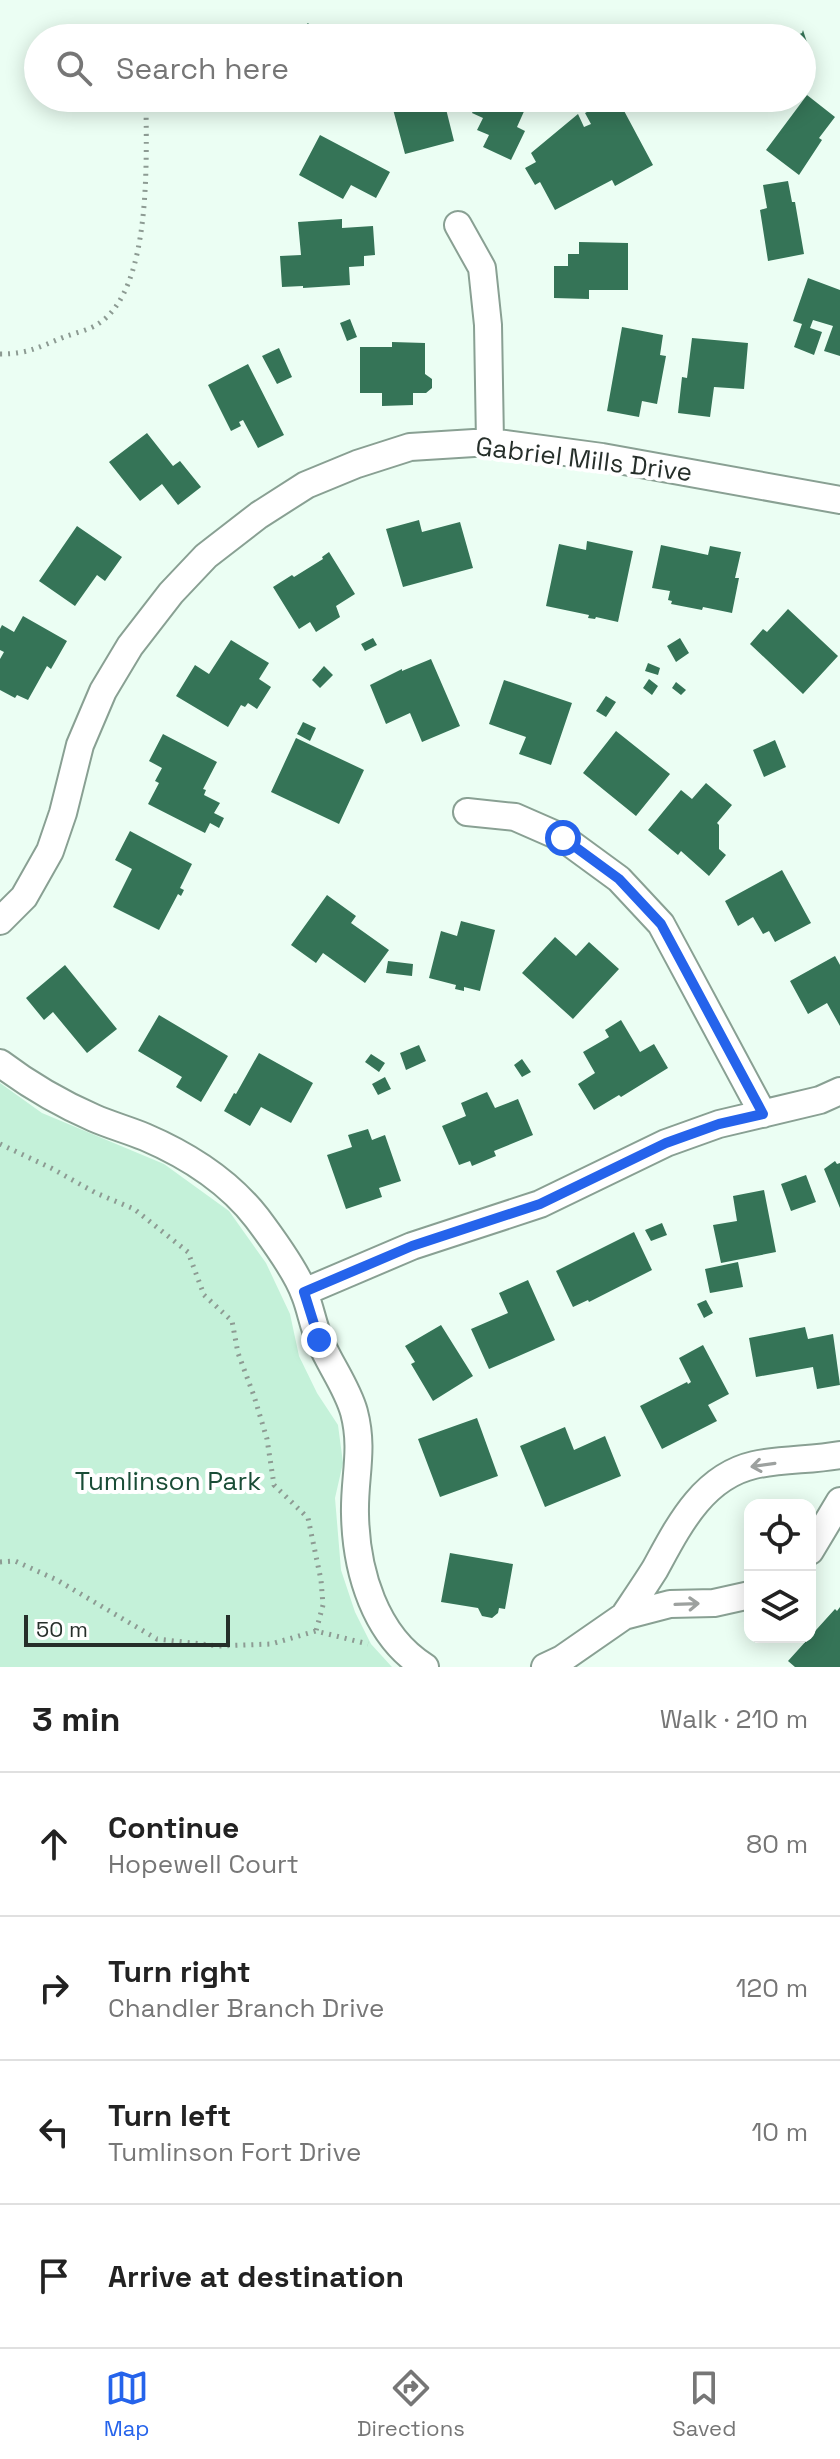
<!DOCTYPE html>
<meta charset="utf-8">
<style>
:root{--surface:#fff;--page:#f2f2f2;--text:#222;--muted:#767676;--line:#e0e0e0;--accent:#2563eb}
body{margin:0;font-family:"Space Grotesk",sans-serif;background:var(--page);color:var(--text)}
.controls{position:absolute;right:24px;bottom:24px;display:grid;overflow:hidden;border-radius:16px;box-shadow:0 4px 20px #0003}
.controls button{width:72px;height:72px;display:grid;place-items:center;padding:0;border:0;border-bottom:2px solid var(--line);background:var(--surface);color:var(--text);font:40px sans-serif}
.scale{position:absolute;left:24px;bottom:20px;width:206px;box-sizing:border-box;padding-left:8px;border:4px solid #262f2a;border-top:0;font-size:22px;line-height:28px;white-space:nowrap;color:#262f2a;-webkit-text-stroke:6px #fff;paint-order:stroke}
.stop{position:absolute;width:24px;height:24px;margin:-18px;border:6px solid #2563eb;border-radius:50%;background:#fff}
.stop.end{background:#2563eb;border-color:#fff;box-shadow:0 2px 8px #0008}
.list{margin:0;padding:0;list-style:none}
h2{display:flex;justify-content:space-between;align-items:center;height:104px;margin:0;padding:0 32px;font-size:34px}
h2 small{font-size:26px;font-weight:400;color:var(--muted)}
.list li{display:grid;grid-template-columns:52px 1fr auto;gap:24px;align-items:center;box-sizing:border-box;height:144px;padding:0 32px;border-top:2px solid var(--line)}
.list b{display:block;font-size:30px;white-space:nowrap}
.list p{margin:0;font-size:26px;white-space:nowrap;color:var(--muted)}
.list em{font-size:26px;font-style:normal;color:var(--muted)}
.icon{flex:none;width:44px;height:44px;fill:none;stroke:currentColor;stroke-width:2;stroke-linecap:round;stroke-linejoin:round}
.map{position:relative;flex:none;width:840px;height:1667px;overflow:hidden}
.search{position:absolute;background:var(--surface);box-shadow:0 4px 20px #0003;left:24px;right:24px;top:24px;height:88px;display:flex;align-items:center;gap:20px;box-sizing:border-box;padding:0 28px;border-radius:44px;color:var(--muted);font-size:30px}
.sheet{height:680px;background:var(--surface)}
nav{display:flex;justify-content:space-around;align-items:center;box-sizing:border-box;height:112px;border-top:2px solid var(--line);background:var(--surface);font-size:22px;color:var(--muted)}
nav a{display:grid;justify-items:center;gap:4px}
nav .on{color:var(--accent)}
.map>svg:first-child{display:block}
.green{fill:#c4f1d9}
.building{fill:#357457}
.lines{fill:none;stroke-linecap:round;stroke-linejoin:round}
.minor-casing{stroke:#89a093;stroke-width:30}
.path{stroke:#8d9b93;stroke-width:5;stroke-dasharray:2 6;stroke-linecap:butt}
.minor{stroke:#fff;stroke-width:26}
.oneway{stroke:#9da19f}
.route{stroke:#2563eb;stroke-width:10}
.labels{text-anchor:middle;stroke-width:8;stroke-linejoin:round;paint-order:stroke}
.street-label{font-size:26px;fill:#262f2a;stroke:#fff}
.park-label{font-size:26px;fill:#194c36;stroke:#fff}
</style>
<div class="map">
<svg width="840" height="1667" viewBox="0 0 840 1667">
<rect width="100%" height="100%" fill="#ebfef3"/>
<!-- green -->
<path class="green" d="M0 1083 42 1113 164 1164 229 1211 266 1263 290 1314 299 1356 317 1393 338 1425 343 1463 335 1498 341 1570 355 1612 371 1644 392 1667H0Z"/>
<!-- building -->
<path class="building" d="M308 23 320 37 298 38 295 34Z
M803 30 814 64 802 68V38H789L802 33Z
M807 95 835 117 819 138 822 140 799 175 766 150Z
M390 98H438L441 110 446 109 454 141 405 154Z
M479 98H530L517 127 525 131 511 160 483 147 489 135 477 130 483 118 472 113Z
M612 99 617 110 622 107 653 165 615 186 612 180 555 210 540 182 535 185 525 168 536 162 531 153 578 114 584 127 591 124 585 113Z
M320 135 390 172 376 198 351 185 343 199 299 175Z
M788 181 792 202H795L804 254 768 261 760 210 767 208 763 185Z
M342 219V228L373 226 375 255 364 256V266L349 267 350 285 303 288V286L282 287 280 256 301 255 298 222Z
M579 242 628 243V290H589V299L554 298V266H568V254H579Z
M808 278 840 290V356L824 351 833 326 813 320 810 328 822 332 814 355 794 347 802 324 793 321Z
M350 319 357 337 347 341 340 323Z
M622 327 663 335 660 355 666 356 657 404 642 401 639 417 607 411Z
M692 338 748 343 744 389 714 387 710 417 678 413 682 377 687 378Z
M392 342 425 343V374L432 379V388L426 393H413V405L382 406V393H360V347H392Z
M279 348 292 377 277 384 262 356Z
M248 364 284 435 258 448 243 420 239 422 241 426 231 431 208 385Z
M147 433 173 466 180 461 201 487 178 505 162 484 140 501 109 462Z
M419 520 422 532 460 522 473 568 403 587 386 529Z
M77 526 122 557 105 581 97 575 75 606 39 581Z
M587 541 633 551 618 622 596 617 595 619 588 618 589 615 546 606 559 544 586 550Z
M661 545 708 555 710 546 741 552 735 578H739L732 613 703 607 702 610 671 604 672 601 668 600 670 591 652 588Z
M329 552 355 594 336 606 340 617 316 632 310 622 299 629 273 587 292 575 294 577 323 559 322 557Z
M788 609 838 656 803 694 750 644 763 629 767 632Z
M23 616 67 641 51 669 47 666 28 700 17 695 15 698 0 690V659L4 652 0 650V629L2 625 14 632Z
M373 638 377 645 365 651 361 644Z
M680 638 689 653 676 662 667 646Z
M231 640 269 663 259 679 271 687 257 709 248 703 245 707 241 705 228 727 176 696 195 665 209 674Z
M431 659 460 726 422 742 410 713 386 724 370 685 402 669V671Z
M648 663 660 668 658 675 645 671Z
M324 666 333 675 320 688 312 680Z
M649 679 658 686 652 695 643 688Z
M504 680 572 703 551 765 519 754 526 737 489 724Z
M676 682 686 690 681 695 672 688Z
M606 696 616 702 606 717 596 711Z
M303 722 316 728 310 741 297 734Z
M616 731 670 774 636 816 583 773Z
M163 734 217 762 203 789 206 790 204 795 220 803 214 813 224 818 219 828 210 823 205 833 148 804 159 783 155 781 162 768 149 761Z
M296 738 364 770 339 824 271 792Z
M775 740 786 767 764 777 753 750Z
M706 783 732 805 717 823 719 825V849L726 855 709 876 681 851 678 855 648 830 681 790 692 799Z
M130 831 192 864 180 888 184 890 181 896 178 894 159 930 113 907 132 869 115 860Z
M782 870 811 923 775 942 769 931 763 934 753 917 738 926 725 901Z
M327 895 356 916 351 923 389 950 365 983 323 953 316 963 291 945Z
M461 921 495 930 480 991 464 987V991L455 989 456 985 429 978 441 931 457 936Z
M555 937 576 956 589 942 619 969 573 1019 522 973Z
M835 956 840 965V1026L827 1003 808 1014 790 981Z
M388 961 413 964 412 976 386 973Z
M65 965 117 1029 87 1053 53 1012 44 1020 26 998Z
M159 1015 228 1056 201 1102 176 1087 182 1077 138 1051Z
M621 1020 640 1052 654 1044 668 1068 621 1097 619 1095 594 1110 578 1084 595 1073 583 1052 609 1037 605 1030Z
M419 1045 426 1061 406 1070 400 1053Z
M259 1053 313 1083 291 1123 261 1107 250 1126 224 1111 234 1093 236 1094Z
M371 1054 385 1063 379 1072 365 1062Z
M522 1059 531 1072 522 1077 514 1065Z
M385 1077 391 1089 378 1095 372 1084Z
M487 1092 495 1108 518 1099 533 1135 494 1151 496 1156 472 1166 470 1161 459 1165 442 1126 466 1116 461 1103Z
M368 1129 372 1140 385 1135 401 1181 379 1188 382 1197 346 1209 327 1155 352 1147 348 1135Z
M835 1161 837 1164 840 1163V1208L824 1169Z
M806 1175 816 1202 791 1211 781 1184Z
M764 1190 776 1252 721 1263 713 1225 737 1221 733 1196Z
M662 1223 667 1235 651 1241 645 1230Z
M634 1232 652 1270 589 1302 588 1300 573 1307 556 1271Z
M738 1262 743 1287 710 1293 705 1269Z
M528 1280 555 1340 489 1369 471 1329 508 1313 499 1293Z
M706 1300 713 1313 704 1318 697 1304Z
M441 1325 473 1376 433 1401 411 1364 415 1362 405 1346Z
M805 1327 808 1339 833 1334 840 1385 817 1389 813 1367 756 1377 749 1338Z
M703 1345 729 1394 708 1405 717 1421 662 1449 640 1406 687 1382 688 1384 691 1382 679 1358Z
M477 1418 498 1476 440 1497 418 1439Z
M565 1427 574 1450 605 1436 621 1476 545 1507 520 1446Z
M450 1553 513 1564 505 1609 499 1608 498 1613 492 1618 482 1616 478 1608 441 1602Z
M840 1607V1667H795L788 1661 835 1609 837 1611Z"/>
<g class="lines">
<defs>
<path id="minor" d="M458 225 482 268 488 325 490 442
M467 812 515 817 563 838 619 879 661 924 763 1114
M0 921 24 897 50 851 63 813 80 745 103 691 130 646 171 593 206 556 259 515 306 485 357 464 410 447 490 442 602 457 840 500
M0 1063C29 1085 60 1103 94 1118 110 1125 128 1130 145 1137 187 1155 229 1182 257 1218 272 1238 297 1272 305 1295 311 1310 313 1326 320 1341 330 1365 347 1387 354 1412 364 1450 354 1477 355 1514 356 1571 375 1636 425 1667
M304 1292 412 1246 540 1204 666 1143 719 1124 820 1100 840 1091
M810 1551 840 1501
M624 1616C634 1601 645 1585 655 1569 678 1527 702 1477 754 1465 781 1459 812 1460 840 1455
M545 1667 562 1659 624 1616 670 1604 714 1603 750 1595"/>
</defs>
<!-- minor casing -->
<use href="#minor" class="minor-casing"/>
<!-- path -->
<path class="path" d="M0 354C28 354 39 347 64 337 75 333 89 330 98 324 153 289 146 156 146 98
M0 1144 51 1168 96 1193 134 1209 188 1252 204 1295 232 1321 238 1353 254 1396 267 1439 274 1485 308 1518 321 1580 323 1605 316 1631
M0 1562 15 1561 57 1580 157 1639 219 1646 271 1644 316 1631 368 1644"/>
<!-- minor -->
<use href="#minor" class="minor"/>
</g>
<!-- one-way arrows -->
<defs><path id="oneway-shaft" d="M-6 0H5M1.5-3L5.5 0L1.5 3" fill="none" stroke-width="1.6" stroke-linecap="round" stroke-linejoin="round" transform="scale(2)"/></defs>
<g class="oneway">
<use href="#oneway-shaft" transform="translate(763 1465) rotate(172)"/>
<use href="#oneway-shaft" transform="translate(687 1604) rotate(-2)"/>
</g>
<g class="lines">
<!-- route -->
<path class="route" d="M319 1340 304 1292 412 1246 540 1204 666 1143 719 1124 763 1114 661 924 619 879 563 838"/>
</g>
<g class="labels">
<!-- street labels -->
<g class="street-label">
<text transform="translate(584 459) rotate(7)" y="9">Gabriel Mills Drive</text>
</g>
<!-- park labels -->
<g class="park-label">
<text x="168" y="1490">Tumlinson Park</text>
</g>
</g>
</svg>
<div class="controls">
<button><svg class="icon" aria-label="locate" viewBox="0 0 24 24"><circle cx="12" cy="12" r="6"/><path d="M12 2v4M12 18v4M2 12h4M18 12h4"/></svg></button>
<button><svg class="icon" aria-label="layers" viewBox="0 0 24 24"><path d="M12 4l9 5-9 5-9-5zM3 14l9 5 9-5"/></svg></button>
</div>
<div class="scale">50 m</div>
<div class="stop" style="left:563px;top:838px"></div>
<div class="stop end" style="left:319px;top:1340px"></div>
<div class="search"><svg class="icon" aria-label="search" viewBox="0 0 24 24"><circle cx="10" cy="10" r="6"/><path d="M15 15l6 6"/></svg>Search here</div>
</div>
<section class="sheet">
<h2>3 min<small>Walk · 210 m</small></h2>
<ul class="list">
<li><svg class="icon" aria-label="ahead" viewBox="0 0 24 24"><path d="M12 20V5M6 11l6-6 6 6"/></svg><div><b>Continue</b><p>Hopewell Court</p></div><em>80 m</em></li>
<li><svg class="icon" aria-label="right" viewBox="0 0 24 24"><path d="M7 20v-9h11M14 6l5 5-5 5"/></svg><div><b>Turn right</b><p>Chandler Branch Drive</p></div><em>120 m</em></li>
<li><svg class="icon" aria-label="left" viewBox="0 0 24 24"><path d="M17 20v-9H6M10 6l-5 5 5 5"/></svg><div><b>Turn left</b><p>Tumlinson Fort Drive</p></div><em>10 m</em></li>
<li><svg class="icon" aria-label="arrive" viewBox="0 0 24 24"><path d="M6 21V4h12l-3 4 3 4H6"/></svg><div><b>Arrive at destination</b></div></li>
</ul>
</section>
<nav>
<a class="on"><svg class="icon" aria-label="map" viewBox="0 0 24 24"><path d="M3 6l6-2 6 2 6-2v14l-6 2-6-2-6 2zM9 4v14M15 6v14"/></svg>Map</a>
<a><svg class="icon" aria-label="directions" viewBox="0 0 24 24"><path d="M12 3l9 9-9 9-9-9zM9 14v-3h6M13 9l2 2-2 2"/></svg>Directions</a>
<a><svg class="icon" aria-label="saved" viewBox="0 0 24 24"><path d="M7 4h10v16l-5-4-5 4z"/></svg>Saved</a>
</nav>
